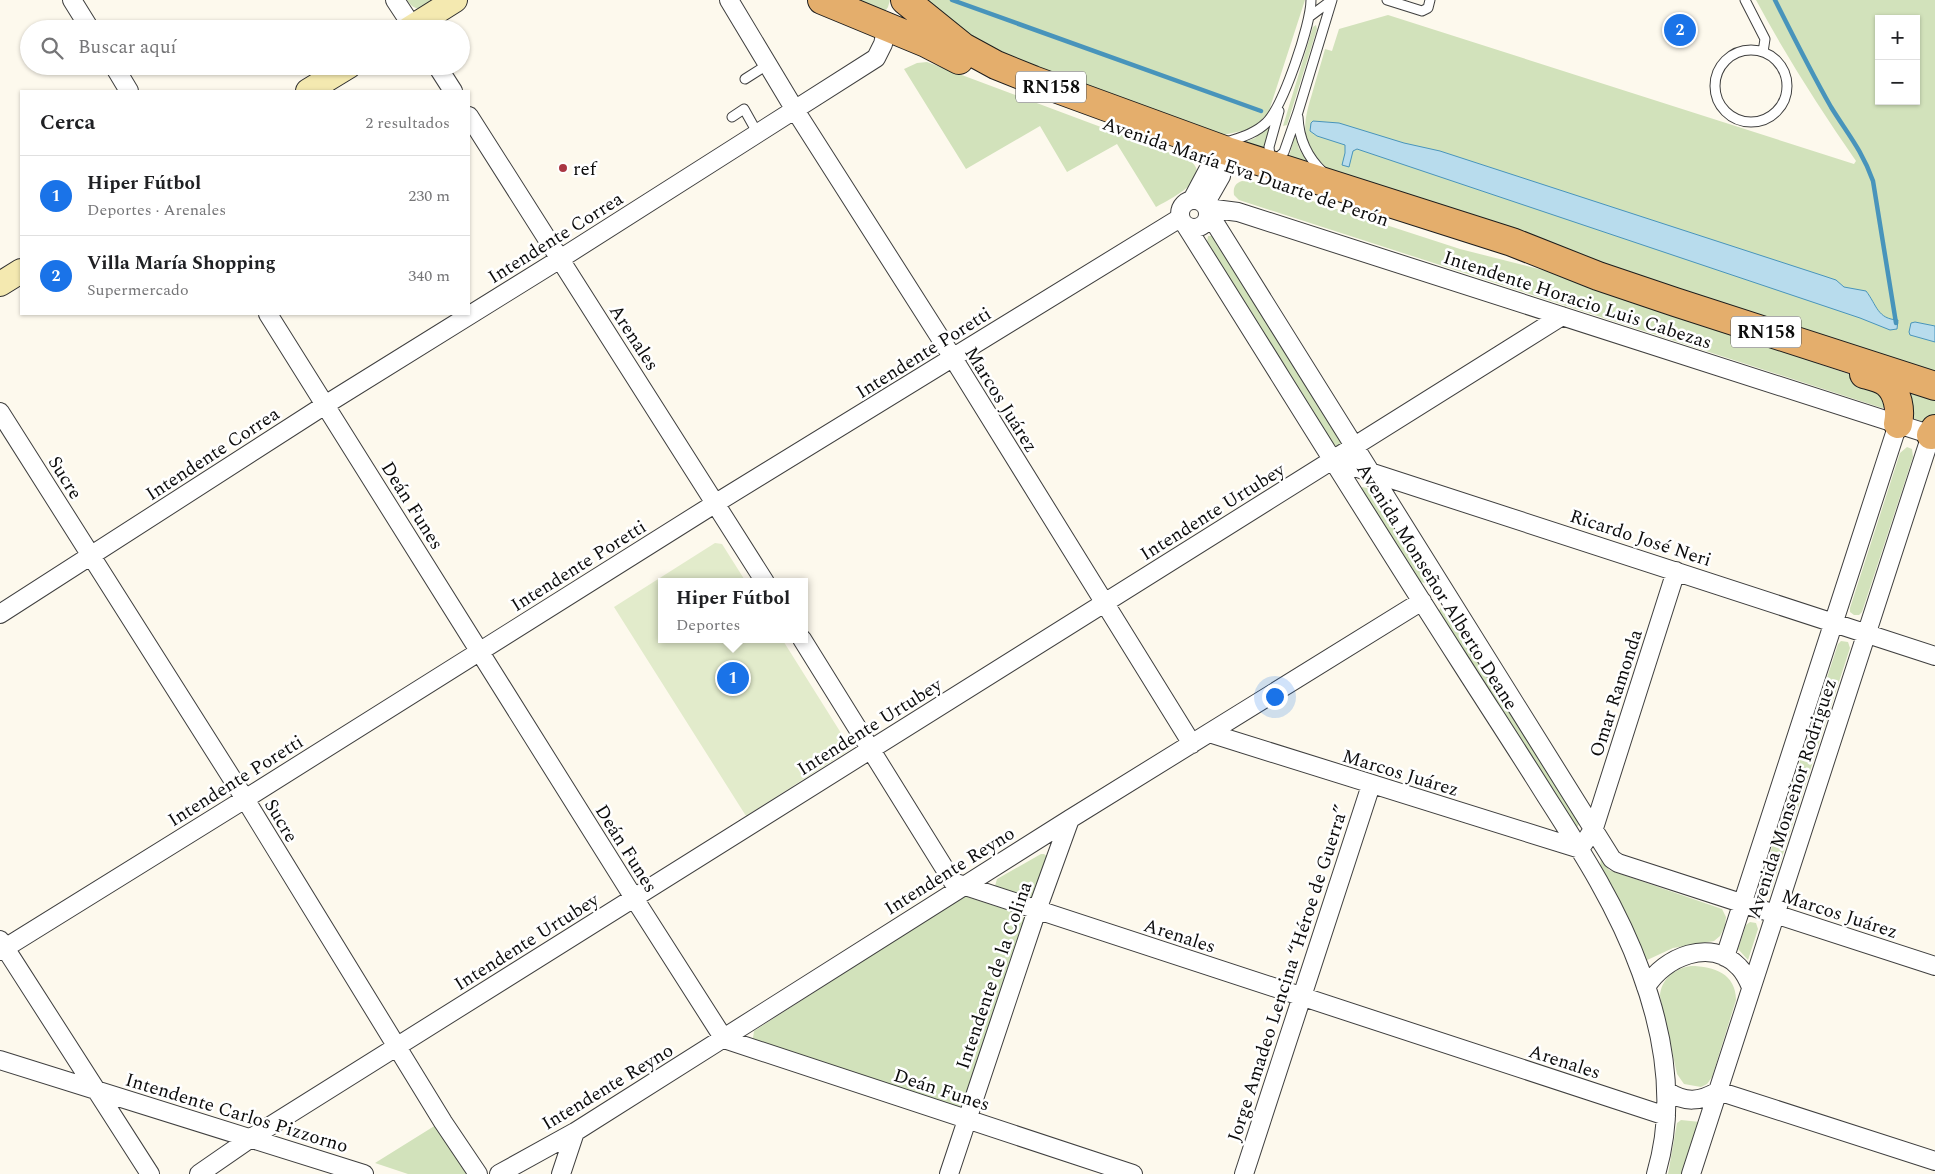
<!DOCTYPE html>
<html lang="es">
<meta charset="utf-8">
<style>
:root{--surface:#fff;--page:#f6f6f6;--text:#202124;--muted:#757577;--line:#e0e0e0;--accent:#1a73e8}
body{margin:0;font-family:Spectral,serif;background:var(--page);color:var(--text)}
.controls{position:absolute;right:15px;top:15px;display:grid;overflow:hidden;border-radius:0px;box-shadow:0 1px 4px #0004}
.controls button{width:45px;height:45px;display:grid;place-items:center;padding:0;border:0;border-bottom:1px solid var(--line);background:var(--surface);color:var(--text);font:25px sans-serif}
.you{position:absolute;left:1274px;top:696px;width:18px;height:18px;margin:-12px;border:4px solid #fff;border-radius:50%;background:#1a73e8;box-shadow:0 0 0 8px #1a73e833}
.badge{display:grid;place-items:center;width:32px;height:32px;border-radius:50%;background:var(--accent);color:#fff;font-size:16px;font-weight:700}
.pin{position:absolute;translate:-50% -50%;border:2px solid #fff;box-shadow:0 1px 5px #0006}
.popup{position:absolute;left:658px;top:578px;width:150px;height:65px;box-sizing:border-box;display:grid;place-content:center;border-radius:0px;background:var(--surface);filter:drop-shadow(0 1px 4px #0005);font-size:16px;white-space:nowrap;color:var(--muted)}
.popup b{font-size:19px;color:var(--text)}
.popup::after{content:'';position:absolute;left:50%;top:100%;margin-left:-10px;border:10px solid transparent;border-top-color:var(--surface)}
.list{margin:0;padding:0;list-style:none}
h2{display:flex;justify-content:space-between;align-items:center;height:65px;margin:0;padding:0 20px;font-size:21px}
h2 small{font-size:16px;font-weight:400;color:var(--muted)}
.list li{display:grid;grid-template-columns:32px 1fr auto;gap:15px;align-items:center;box-sizing:border-box;height:80px;padding:0 20px;border-top:1px solid var(--line)}
.list b{display:block;font-size:19px;white-space:nowrap}
.list p{margin:0;font-size:16px;white-space:nowrap;color:var(--muted)}
.list em{font-size:16px;font-style:normal;color:var(--muted)}
.icon{flex:none;width:28px;height:28px;fill:none;stroke:currentColor;stroke-width:2;stroke-linecap:round;stroke-linejoin:round}
.map{position:relative;flex:none;width:1935px;height:1174px;overflow:hidden}
.search{position:absolute;background:var(--surface);box-shadow:0 1px 4px #0004;left:20px;top:20px;width:450px;height:55px;display:flex;align-items:center;gap:12px;box-sizing:border-box;padding:0 18px;border-radius:28px;color:var(--muted);font-size:19px}
.panel{position:absolute;background:var(--surface);box-shadow:0 1px 4px #0004;left:20px;top:90px;width:450px;height:225px;border-radius:0px}
.map>svg:first-child{display:block}
.green{fill:#d2e2bb;fill-rule:evenodd}
.pitch{fill:#e2ebcb}
.water{fill:#b8dced;stroke:#4894bb}
.lines{fill:none;stroke-linecap:round;stroke-linejoin:round}
.stream{stroke:#4894bb;stroke-width:4.5}
.service-casing{stroke:#3f3f3f;stroke-width:11}
.minor-casing{stroke:#3f3f3f;stroke-width:20}
.secondary-casing{stroke:#2e2e2e;stroke-width:26}
.trunk-casing{stroke:#1d1d1d;stroke-width:30}
.service{stroke:#fff;stroke-width:9}
.minor{stroke:#fff;stroke-width:18}
.secondary{stroke:#f4e9b0;stroke-width:24}
.trunk{stroke:#e4ae6c;stroke-width:28}
.poi-dot{fill:#a93642;stroke:#fff;stroke-width:2}
.labels{text-anchor:middle;stroke-width:5;stroke-linejoin:round;paint-order:stroke}
.shield{fill:#fff;stroke:#555;stroke-width:1}
.shield-label{font-size:18px;font-weight:bold;fill:#0c0c0c}
.poi-label{font-size:19px;fill:#0c0c0c;stroke:#fff;text-anchor:start}
.street-label{font-size:19px;fill:#0c0c0c;stroke:#fff}
</style>
<div class="map">
<svg width="1935" height="1174" viewBox="0 0 1935 1174">
<rect width="100%" height="100%" fill="#fdf9ed"/>
<!-- green -->
<path class="green" d="M407 0H442C429 6 417 16 407 0Z
M851 0H890L888 7 884 13Z
M916 0H1305L1268 114 1251 129 1223 135 1004 62Z
M1756 0H1935V379L1333 173C1302 147 1300 132 1312 94 1316 79 1321 64 1325 49L1332 51 1339 29 1388 15 1854 164 1856 161C1820 109 1786 56 1756 0ZM1879 19H1916V101H1879Z
M1316 25 1317 29 1287 125 1283 126 1313 27Z
M927 62 1189 160C1215 178 1170 199 1156 207L1117 144 1067 172 1040 126 966 169 904 69 917 63Z
M1272 123 1262 153 1242 143 1255 138Z
M1295 135 1299 149 1312 168 1288 160Z
M1242 181 1254 182 1460 249 1582 280 1762 337 1819 364 1875 383 1887 407 1882 408 1239 200 1234 195C1233 188 1235 183 1242 181Z
M1208 236H1213L1342 442 1341 446 1335 447 1207 242Z
M1900 388 1935 395V420L1929 424 1907 416Z
M1907 447 1912 449 1913 457 1862 612 1859 615H1854L1850 612V608L1900 453Z
M1362 487 1371 489 1427 578 1425 583 1420 582 1361 489Z
M1441 607H1445L1580 823 1577 827H1575L1438 612Z
M1841 641 1848 642 1850 648 1770 894C1764 899 1759 897 1758 890L1838 644Z
M1041 854H1044L1048 857 1033 898 1028 899 995 886 997 879Z
M1601 856 1609 870 1722 909 1726 917 1725 926 1720 936 1714 941 1673 948 1645 961 1600 868Z
M964 896 1020 914 1025 919 963 1105 957 1108 754 1041 753 1038 754 1031Z
M1750 922 1756 923 1758 929 1748 960 1738 949 1746 925Z
M1691 966C1714 966 1736 974 1736 1000L1712 1077 1707 1084 1701 1087 1684 1084 1677 1074 1660 996C1661 979 1675 968 1691 966Z
M1681 1120 1700 1122 1683 1174H1668L1677 1123Z
M436 1125 467 1174H408L375 1163Z"/>
<!-- pitch -->
<path class="pitch" d="M715 543 722 544 746 582H662V639H782L851 749 746 816 614 607Z"/>
<!-- water -->
<path class="water" d="M1313 121 1339 123 1404 143 1440 151 1824 276 1836 280 1844 287 1866 291C1877 305 1877 319 1898 320L1897 329 1890 330 1860 318 1357 149 1353 151 1349 167 1342 165 1345 153V145L1317 136 1310 131 1311 123Z
M1915 322 1935 326V342L1910 335 1909 332 1911 323Z"/>
<g class="lines">
<!-- stream -->
<path class="stream" d="M952 0 1261 111
M1775 0C1793 36 1811 72 1831 107 1847 133 1862 150 1873 181L1896 323"/>
<defs>
<path id="service" d="M1387 0 1422 11 1428 8 1430 0
M1745 0 1765 39 1763 52
M1309 17 1332 0
M1715 86a36 36 0 1 1 72 0a36 36 0 1 1-72 0Z
M745 79 767 65
M732 117 744 109 758 134
M1298 117C1299 140 1307 157 1323 172
M1224 143C1238 138 1255 134 1266 123 1283 107 1311 24 1311 0
M1274 161 1284 152 1298 112 1332 0
M1266 179 1271 165 1269 147 1279 111"/>
<path id="minor" d="M72 0 90 29
M395 0 414 29
M729 0 795 110 953 358 1192 744
M114 66 129 91
M437 66 453 91
M469 116 765 582
M1180 214a14 14 0 1 1 28 0a14 14 0 1 1-28 0Z
M1192 200 1208 170 1223 164
M1205 204 1221 176 1223 164
M1207 208 1238 212 1935 436
M1208 212 1612 859 1618 863 1935 966
M1186 226C1278 372 1368 518 1461 663 1489 707 1518 751 1546 796 1582 852 1618 908 1641 972 1665 1037 1676 1107 1656 1174
M268 314 634 898 724 1039 1133 1174
M0 412 245 799 443 1122 478 1174
M1333 460 1935 656
M0 614 325 405 560 259 876 58 883 44 887 27
M802 639 953 882 1666 1116
M1209 733 1580 849 1594 828 1676 571
M0 940 150 1174
M0 951 245 799 716 503 1180 218
M1725 957 1898 424
M1646 987C1664 957 1711 937 1739 967 1745 973 1748 980 1751 987
M0 1060 364 1174
M1667 1091C1685 1103 1700 1102 1718 1091L1935 1161
M199 1174 251 1138 1562 316
M499 1174 575 1132 1070 819 1422 601
M561 1174 575 1132
M949 1174 1037 910 1070 819
M1244 1174 1371 785
M1691 1174 1931 435"/>
<path id="secondary" d="M409 29 455 0
M308 91 349 66
M0 284 21 271"/>
<path id="trunk" d="M822 0 926 43 959 60
M905 0 963 47 996 65 1033 80 1227 151 1512 242 1598 276 1675 302 1935 386
M1864 374C1871 376 1881 378 1887 383 1898 392 1901 410 1898 424
M1931 435 1935 429"/>
</defs>
<!-- service casing -->
<use href="#service" class="service-casing"/>
<!-- minor casing -->
<use href="#minor" class="minor-casing"/>
<!-- secondary casing -->
<use href="#secondary" class="secondary-casing"/>
<!-- trunk casing -->
<use href="#trunk" class="trunk-casing"/>
<!-- service -->
<use href="#service" class="service"/>
<!-- minor -->
<use href="#minor" class="minor"/>
<!-- secondary -->
<use href="#secondary" class="secondary"/>
<!-- trunk -->
<use href="#trunk" class="trunk"/>
</g>
<!-- markers -->
<circle class="poi-dot" cx="563" cy="168" r="5"/>
<g class="labels">
<!-- shield labels -->
<g class="shield">
<rect x="1016" y="71.5" width="70" height="31" rx="4"/>
<rect x="1731" y="316.5" width="70" height="31" rx="4"/>
</g>
<g class="shield-label">
<text x="1051" y="93">RN158</text>
<text x="1766" y="338">RN158</text>
</g>
<!-- poi labels -->
<g class="poi-label">
<text x="573" y="175">ref</text>
</g>
<!-- street labels -->
<g class="street-label">
<text transform="translate(1246 171) rotate(19)" y="7">Avenida María Eva Duarte de Perón</text>
<text transform="translate(555 237) rotate(-32)" y="7">Intendente Correa</text>
<text transform="translate(1578 299) rotate(18)" y="7">Intendente Horacio Luis Cabezas</text>
<text transform="translate(635 337) rotate(57)" y="7">Arenales</text>
<text transform="translate(923 352) rotate(-32)" y="7">Intendente Poretti</text>
<text transform="translate(1002 399) rotate(58)" y="7">Marcos Juárez</text>
<text transform="translate(212 453) rotate(-33)" y="7">Intendente Correa</text>
<text transform="translate(66 477) rotate(58)" y="7">Sucre</text>
<text transform="translate(413 505) rotate(58)" y="7">Deán Funes</text>
<text transform="translate(1212 511) rotate(-32)" y="7">Intendente Urtubey</text>
<text transform="translate(1641 537) rotate(18)" y="7">Ricardo José Neri</text>
<text transform="translate(578 565) rotate(-32)" y="7">Intendente Poretti</text>
<text transform="translate(1438 586) rotate(58)" y="7">Avenida Monseñor Alberto Deane</text>
<text transform="translate(1615 693) rotate(-72)" y="7">Omar Ramonda</text>
<text transform="translate(869 726) rotate(-32)" y="7">Intendente Urtubey</text>
<text transform="translate(1401 772) rotate(17)" y="7">Marcos Juárez</text>
<text transform="translate(235 780) rotate(-32)" y="7">Intendente Poretti</text>
<text transform="translate(1791 798) rotate(-72)" y="7">Avenida Monseñor Rodriguez</text>
<text transform="translate(282 820) rotate(59)" y="7">Sucre</text>
<text transform="translate(627 848) rotate(58)" y="7">Deán Funes</text>
<text transform="translate(949 870) rotate(-32)" y="7">Intendente Reyno</text>
<text transform="translate(1840 913) rotate(18)" y="7">Marcos Juárez</text>
<text transform="translate(1180 935) rotate(18)" y="7">Arenales</text>
<text transform="translate(526 941) rotate(-32)" y="7">Intendente Urtubey</text>
<text transform="translate(1287 973) rotate(-72)" y="7">Jorge Amadeo Lencina “Héroe de Guerra”</text>
<text transform="translate(993 975) rotate(-71)" y="7">Intendente de la Colina</text>
<text transform="translate(1565 1061) rotate(18)" y="7">Arenales</text>
<text transform="translate(607 1086) rotate(-31)" y="7">Intendente Reyno</text>
<text transform="translate(942 1089) rotate(18)" y="7">Deán Funes</text>
<text transform="translate(237 1112) rotate(17)" y="7">Intendente Carlos Pizzorno</text>
</g>
</g>
</svg>
<div class="controls">
<button>+</button>
<button>−</button>
</div>
<div class="you"></div>
<div class="pin badge" style="left:733px;top:678px">1</div>
<div class="popup"><b>Hiper Fútbol</b>Deportes</div>
<div class="pin badge" style="left:1680px;top:30px">2</div>
<div class="search"><svg class="icon" aria-label="search" viewBox="0 0 24 24"><circle cx="10" cy="10" r="6"/><path d="M15 15l6 6"/></svg>Buscar aquí</div>
<section class="panel">
<h2>Cerca<small>2 resultados</small></h2>
<ul class="list">
<li><span class="badge">1</span><div><b>Hiper Fútbol</b><p>Deportes · Arenales</p></div><em>230 m</em></li>
<li><span class="badge">2</span><div><b>Villa María Shopping</b><p>Supermercado</p></div><em>340 m</em></li>
</ul>
</section>
</div>
